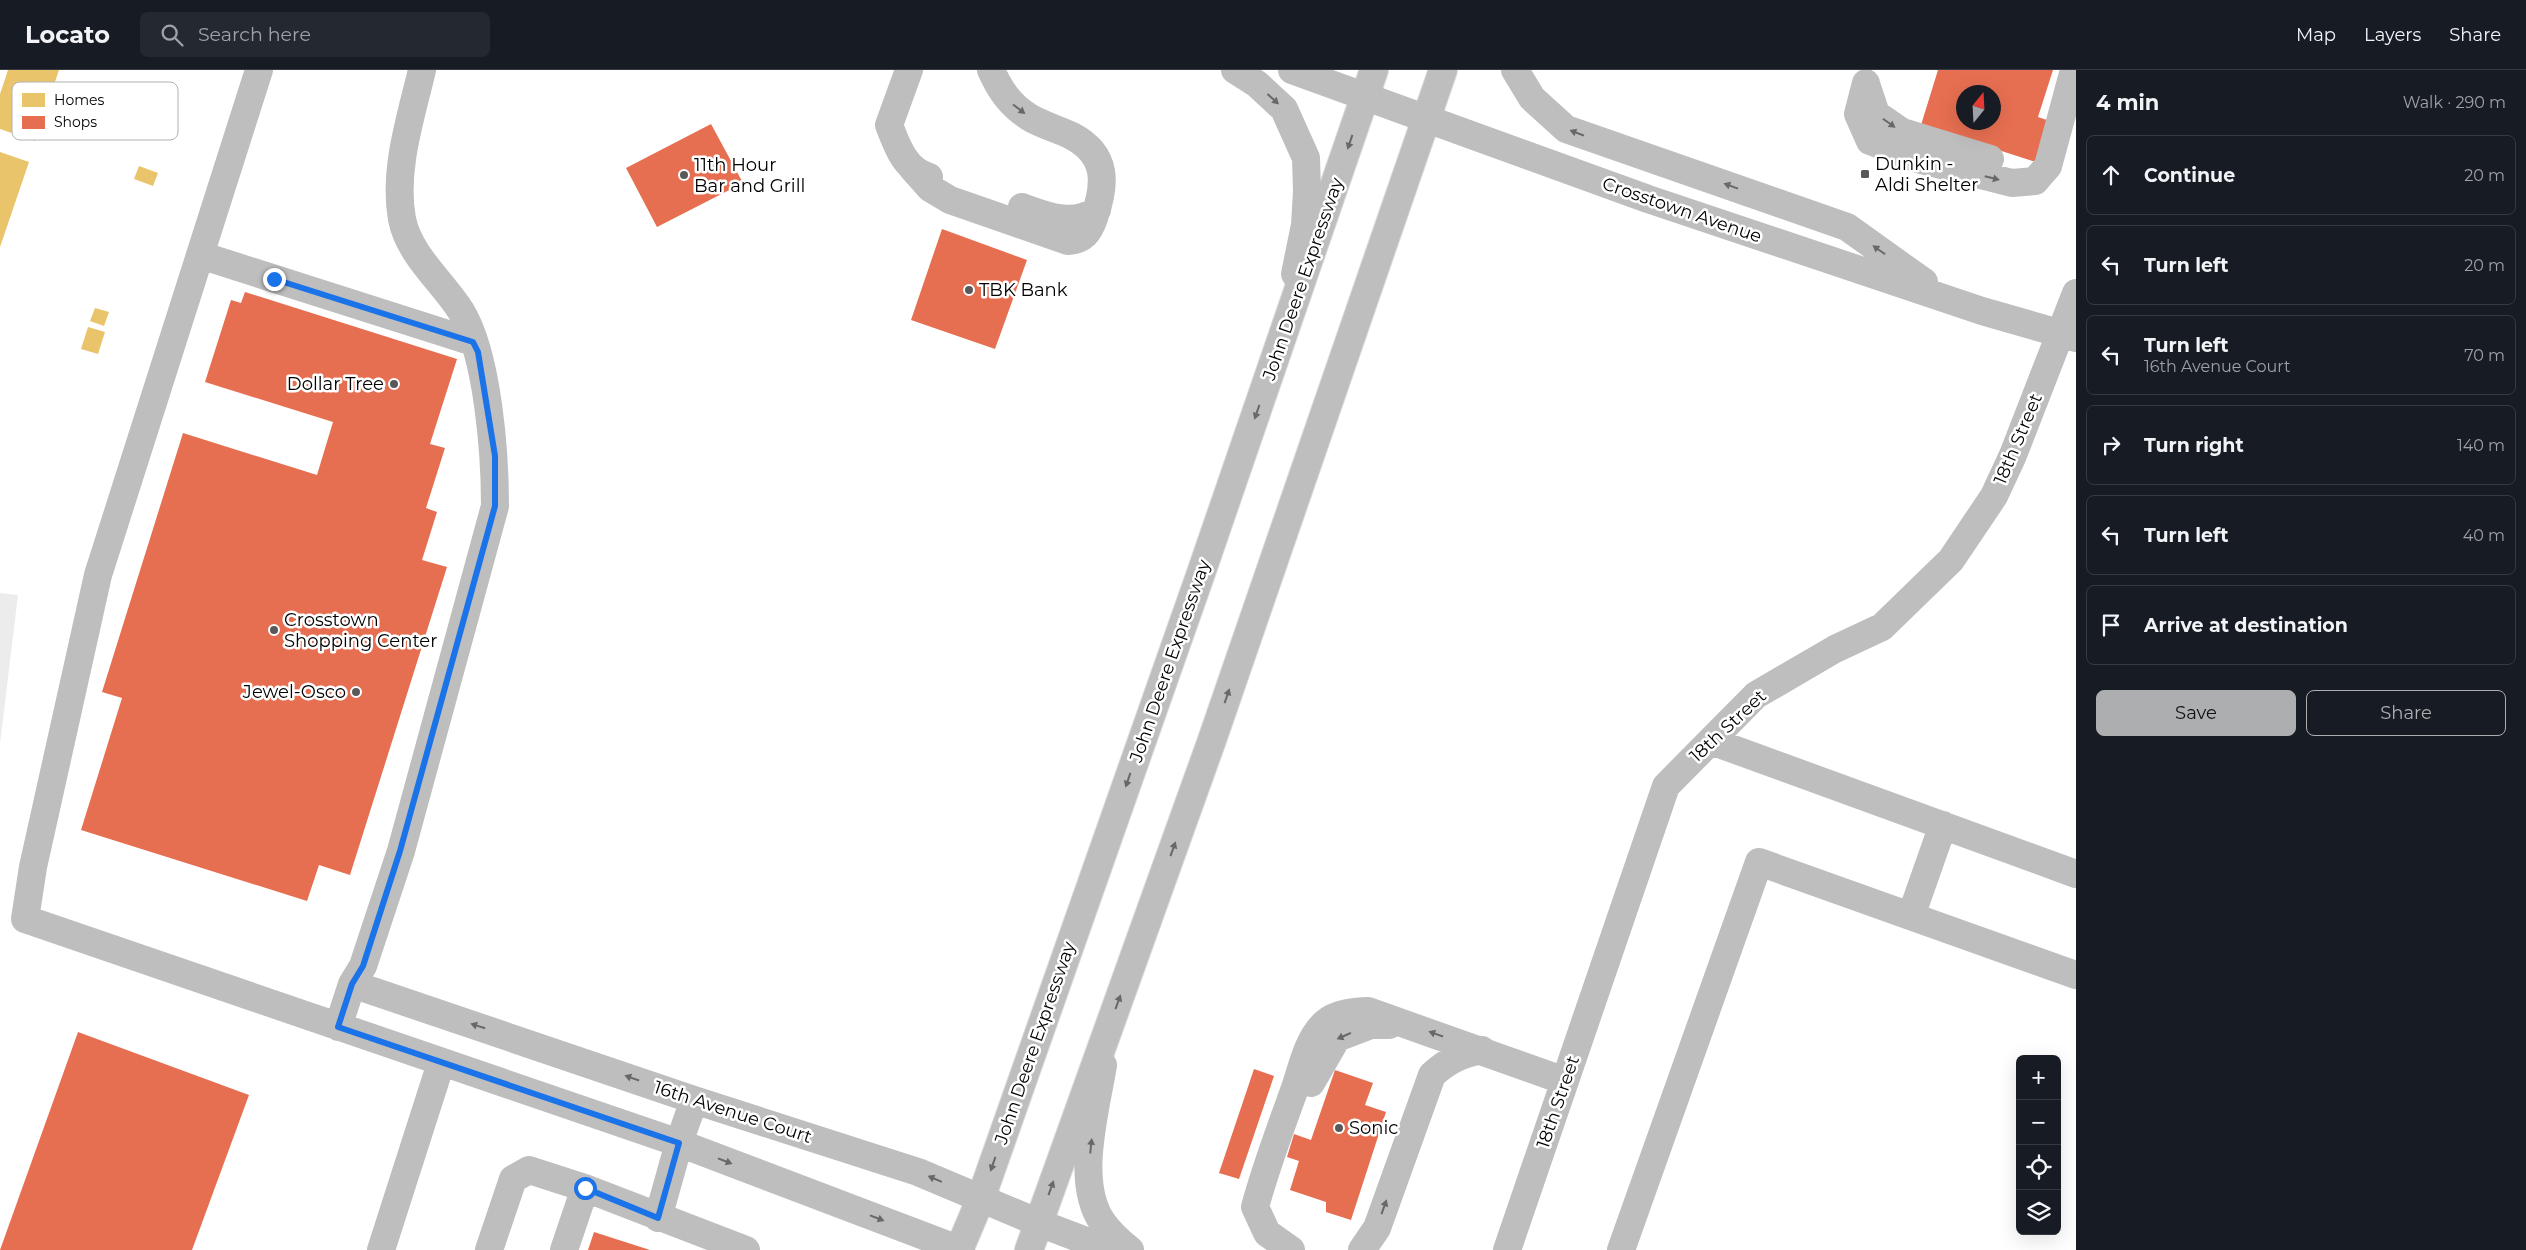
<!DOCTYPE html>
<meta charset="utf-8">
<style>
:root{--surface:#171b24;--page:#242831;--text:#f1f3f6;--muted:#9ea1a6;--line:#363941;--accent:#adaeaf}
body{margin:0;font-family:Montserrat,sans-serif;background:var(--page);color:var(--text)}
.controls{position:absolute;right:15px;bottom:15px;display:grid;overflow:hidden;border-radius:8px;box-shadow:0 5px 20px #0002}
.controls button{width:45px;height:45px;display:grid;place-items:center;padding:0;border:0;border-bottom:1px solid var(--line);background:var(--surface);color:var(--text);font:25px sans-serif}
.compass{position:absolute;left:1956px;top:15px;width:45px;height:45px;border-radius:50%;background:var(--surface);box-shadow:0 5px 20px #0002;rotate:18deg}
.stop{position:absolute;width:15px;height:15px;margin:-11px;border:4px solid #1a73e8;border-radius:50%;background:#fff}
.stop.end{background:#1a73e8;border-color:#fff;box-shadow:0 1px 5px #0008}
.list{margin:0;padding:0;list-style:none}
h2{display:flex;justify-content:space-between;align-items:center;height:65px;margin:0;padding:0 20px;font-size:21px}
h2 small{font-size:16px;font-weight:400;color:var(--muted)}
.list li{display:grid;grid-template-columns:32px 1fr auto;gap:15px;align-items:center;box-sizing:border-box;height:80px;margin:0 10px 10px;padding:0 10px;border:1px solid var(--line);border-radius:8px}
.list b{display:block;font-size:19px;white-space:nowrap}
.list p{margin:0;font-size:16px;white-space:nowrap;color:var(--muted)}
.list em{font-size:16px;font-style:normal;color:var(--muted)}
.actions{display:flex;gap:10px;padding:15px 20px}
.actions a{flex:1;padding:11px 0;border:1px solid var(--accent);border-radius:8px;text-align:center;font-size:18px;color:var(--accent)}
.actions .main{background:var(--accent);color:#111}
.icon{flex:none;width:28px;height:28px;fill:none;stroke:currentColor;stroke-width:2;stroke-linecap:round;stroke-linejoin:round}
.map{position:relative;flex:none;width:2076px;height:1180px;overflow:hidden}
header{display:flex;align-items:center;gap:30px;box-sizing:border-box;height:70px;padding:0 25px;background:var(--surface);border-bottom:1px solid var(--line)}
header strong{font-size:24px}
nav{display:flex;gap:28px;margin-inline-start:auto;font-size:18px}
.search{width:350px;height:45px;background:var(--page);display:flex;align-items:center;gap:12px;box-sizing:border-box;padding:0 18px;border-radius:8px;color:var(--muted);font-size:19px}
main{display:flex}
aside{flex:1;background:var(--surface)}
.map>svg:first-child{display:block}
.green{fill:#ececec}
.homes{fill:#e9c46a}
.shops{fill:#e76f51;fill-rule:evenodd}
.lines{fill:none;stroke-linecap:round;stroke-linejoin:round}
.highway-casing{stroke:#dbdbdb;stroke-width:30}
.minor{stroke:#bebebe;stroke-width:28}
.highway{stroke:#bebebe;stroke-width:28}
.oneway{fill:#686868}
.route{stroke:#1a73e8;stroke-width:6}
.poi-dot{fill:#595959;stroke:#fff;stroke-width:2}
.labels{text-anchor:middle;stroke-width:5;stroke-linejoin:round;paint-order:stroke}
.poi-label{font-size:18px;fill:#000;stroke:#fff;text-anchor:start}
.street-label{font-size:18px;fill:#000;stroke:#fff}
.key{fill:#fff;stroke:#b2b2b2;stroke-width:1}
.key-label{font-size:14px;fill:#000}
</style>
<header>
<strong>Locato</strong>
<div class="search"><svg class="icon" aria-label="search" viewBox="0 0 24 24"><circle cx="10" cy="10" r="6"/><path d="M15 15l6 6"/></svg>Search here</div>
<nav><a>Map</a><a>Layers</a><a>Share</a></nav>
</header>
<main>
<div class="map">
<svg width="2076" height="1180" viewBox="0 0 2076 1180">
<rect width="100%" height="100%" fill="#fff"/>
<!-- green -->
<path class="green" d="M0 523 18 525 0 674Z"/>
<!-- homes -->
<path class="homes" d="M8 0H59L35 71 0 59V24Z
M0 82 29 92 0 177Z
M139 96 158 103 153 116 134 109Z
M95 238 109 242 104 256 90 251Z
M88 257 105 262 98 284 81 279Z"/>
<!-- shops -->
<path class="shops" d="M1938 0H2053L2038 47 2053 52 2039 93 1921 55ZM1964 22H1994V52H1964Z
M711 54 743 113 657 157 626 98Z
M942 159 1027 190 995 279 911 250Z
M245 222 457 289 430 374 445 378 426 438 437 442 422 490 447 497 350 805 319 795 307 831 81 760 122 628 102 622 183 363 317 405 333 352 205 312 231 230 241 233Z
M78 962 249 1025 192 1180H0Z
M1254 999 1274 1006 1239 1109 1219 1103Z
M1335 1000 1373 1013 1365 1035 1386 1042 1351 1150 1326 1142V1132L1290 1120 1299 1091 1287 1087 1294 1064 1311 1070Z
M594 1162 650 1180H588Z"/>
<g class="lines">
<defs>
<path id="highway" d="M959 1180 981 1128 1200 506 1374 0
M1029 1180 1212 670 1443 0"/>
</defs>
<!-- highway casing -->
<use href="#highway" class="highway-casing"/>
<!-- minor -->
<path class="minor" d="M259 0 98 505 33 797 25 849 679 1073 961 1180
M909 0 889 55C897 76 905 100 929 107
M1235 0 1257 14 1284 39 1306 88 1307 121 1305 155 1295 204
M1292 0 1648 129 1982 241 2076 268
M1515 0 1532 28 1566 59 1847 157 1924 212
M1866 13 1858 44 1870 71 1917 89 2012 113 2035 111 2048 96 2074 0
M1866 14 1876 44 1902 62 1990 89
M913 99 930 118 950 130 1068 171C1084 170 1089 162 1094 148 1106 114 1108 85 1072 66 1058 59 1042 55 1029 47 1010 35 1000 20 991 0
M1022 137C1047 146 1073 157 1097 140
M200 185 473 272
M1711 671 2076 804
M1911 846 1943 755
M352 914 694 1030 918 1102 1039 1153 1110 1180
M338 957 352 914 363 896 401 781 495 436C495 384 488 285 461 241 442 211 409 185 402 149 393 100 411 47 422 0
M1103 995C1096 1040 1074 1113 1103 1153 1110 1163 1120 1172 1130 1180
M1311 1013 1337 968 1371 955H1389
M658 1148 679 1073 694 1030
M381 1180 441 993
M489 1180 513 1109 529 1100 585 1118
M564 1180 585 1118 746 1180
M1291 1180 1267 1163 1255 1137C1266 1096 1281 1057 1295 1018 1302 997 1308 968 1325 953 1336 943 1354 942 1368 941L1565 1011
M1362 1180 1377 1158 1432 1005C1447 991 1461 984 1482 980
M1507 1180 1666 716 1756 625 1835 579 1882 557 1951 490 1994 426 2013 385 2076 223
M1621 1180 1759 792 2076 905"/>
<!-- highway -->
<use href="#highway" class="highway"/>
</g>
<!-- one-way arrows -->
<defs><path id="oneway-solid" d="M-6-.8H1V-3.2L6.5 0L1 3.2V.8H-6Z" transform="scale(1.25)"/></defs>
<g class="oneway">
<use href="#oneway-solid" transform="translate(1273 29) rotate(42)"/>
<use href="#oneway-solid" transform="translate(1019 39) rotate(37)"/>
<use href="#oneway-solid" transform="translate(1889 53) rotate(35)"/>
<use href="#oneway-solid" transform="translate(1577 63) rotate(-159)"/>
<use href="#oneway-solid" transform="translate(1350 72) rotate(109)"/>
<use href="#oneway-solid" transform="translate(1992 108) rotate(14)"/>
<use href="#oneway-solid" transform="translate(1731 116) rotate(-160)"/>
<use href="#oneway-solid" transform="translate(1879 180) rotate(-145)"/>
<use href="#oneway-solid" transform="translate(1257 342) rotate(109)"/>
<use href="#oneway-solid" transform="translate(1227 626) rotate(-71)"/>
<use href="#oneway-solid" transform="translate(1128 710) rotate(109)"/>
<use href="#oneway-solid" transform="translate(1173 779) rotate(-70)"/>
<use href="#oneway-solid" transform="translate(1118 932) rotate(-70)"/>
<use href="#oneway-solid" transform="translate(478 956) rotate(-162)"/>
<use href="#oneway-solid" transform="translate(1436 964) rotate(-161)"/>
<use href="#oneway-solid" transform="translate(1344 966) rotate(156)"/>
<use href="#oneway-solid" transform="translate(632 1008) rotate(-161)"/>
<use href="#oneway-solid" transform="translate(1091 1076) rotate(-84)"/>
<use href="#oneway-solid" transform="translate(725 1091) rotate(21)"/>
<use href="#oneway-solid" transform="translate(993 1094) rotate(109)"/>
<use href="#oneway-solid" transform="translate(935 1109) rotate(-157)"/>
<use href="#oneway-solid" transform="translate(1051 1118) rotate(-70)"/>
<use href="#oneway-solid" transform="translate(1384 1137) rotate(-70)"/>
<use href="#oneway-solid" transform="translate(877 1148) rotate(21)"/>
</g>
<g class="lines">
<!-- route -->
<path class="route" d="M274 209 473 272 478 282 495 386V436L400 781 363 896 352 914 338 957 679 1073 658 1148 585 1118"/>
</g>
<!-- markers -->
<g class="poi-dot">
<rect x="1860" y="99" width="10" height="10" rx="2.5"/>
<circle cx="684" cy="105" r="5"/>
<circle cx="969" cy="220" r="5"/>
<circle cx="394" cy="314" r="5"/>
<circle cx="274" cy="560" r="5"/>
<circle cx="356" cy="622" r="5"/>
<circle cx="1339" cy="1058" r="5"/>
</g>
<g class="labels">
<!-- poi labels -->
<g class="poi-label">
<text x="1875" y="100">Dunkin -<tspan x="1875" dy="21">Aldi Shelter</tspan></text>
<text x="694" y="101">11th Hour<tspan x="694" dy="21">Bar and Grill</tspan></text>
<text x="979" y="226">TBK Bank</text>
<text x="384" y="320" text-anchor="end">Dollar Tree</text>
<text x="284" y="556">Crosstown<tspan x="284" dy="21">Shopping Center</tspan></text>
<text x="346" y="628" text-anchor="end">Jewel-Osco</text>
<text x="1349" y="1064">Sonic</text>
</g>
<!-- street labels -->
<g class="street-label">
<text transform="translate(1682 140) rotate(19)" y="6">Crosstown Avenue</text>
<text transform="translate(1303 209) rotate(-71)" y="6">John Deere Expressway</text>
<text transform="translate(2018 369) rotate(-67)" y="6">18th Street</text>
<text transform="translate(1170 591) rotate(-71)" y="6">John Deere Expressway</text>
<text transform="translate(1728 656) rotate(-43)" y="6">18th Street</text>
<text transform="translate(1035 973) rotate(-71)" y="6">John Deere Expressway</text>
<text transform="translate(1558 1032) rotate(-71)" y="6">18th Street</text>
<text transform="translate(733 1042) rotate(18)" y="6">16th Avenue Court</text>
</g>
</g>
<!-- legend -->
<rect x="12" y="12" width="166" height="58" rx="8" class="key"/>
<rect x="22" y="23" width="23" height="14" fill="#e9c46a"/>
<rect x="22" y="46" width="23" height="13" fill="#e76f51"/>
<g class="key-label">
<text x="54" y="35">Homes</text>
<text x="54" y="57">Shops</text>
</g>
</svg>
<div class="controls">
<button>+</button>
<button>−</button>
<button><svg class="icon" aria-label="locate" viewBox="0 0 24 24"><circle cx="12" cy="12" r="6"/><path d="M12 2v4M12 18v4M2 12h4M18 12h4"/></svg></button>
<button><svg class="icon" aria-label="layers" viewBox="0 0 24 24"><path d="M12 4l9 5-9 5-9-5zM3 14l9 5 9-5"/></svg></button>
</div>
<svg class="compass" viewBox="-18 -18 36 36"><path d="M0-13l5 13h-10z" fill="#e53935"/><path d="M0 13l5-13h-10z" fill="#9ea1a6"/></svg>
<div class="stop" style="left:585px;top:1118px"></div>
<div class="stop end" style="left:274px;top:209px"></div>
</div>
<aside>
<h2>4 min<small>Walk · 290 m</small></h2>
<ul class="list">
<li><svg class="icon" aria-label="ahead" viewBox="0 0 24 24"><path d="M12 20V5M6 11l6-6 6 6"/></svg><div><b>Continue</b></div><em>20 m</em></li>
<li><svg class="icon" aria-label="left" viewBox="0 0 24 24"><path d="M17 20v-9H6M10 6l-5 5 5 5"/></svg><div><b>Turn left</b></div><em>20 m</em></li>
<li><svg class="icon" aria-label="left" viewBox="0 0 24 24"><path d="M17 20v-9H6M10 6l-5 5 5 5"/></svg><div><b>Turn left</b><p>16th Avenue Court</p></div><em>70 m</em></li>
<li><svg class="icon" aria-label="right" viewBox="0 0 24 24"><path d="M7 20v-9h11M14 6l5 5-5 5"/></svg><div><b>Turn right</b></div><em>140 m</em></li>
<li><svg class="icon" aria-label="left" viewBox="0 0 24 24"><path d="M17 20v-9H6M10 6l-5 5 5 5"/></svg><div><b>Turn left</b></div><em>40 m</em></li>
<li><svg class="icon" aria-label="arrive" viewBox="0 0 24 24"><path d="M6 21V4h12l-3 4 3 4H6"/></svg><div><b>Arrive at destination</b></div></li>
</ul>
<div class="actions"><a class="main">Save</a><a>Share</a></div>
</aside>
</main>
